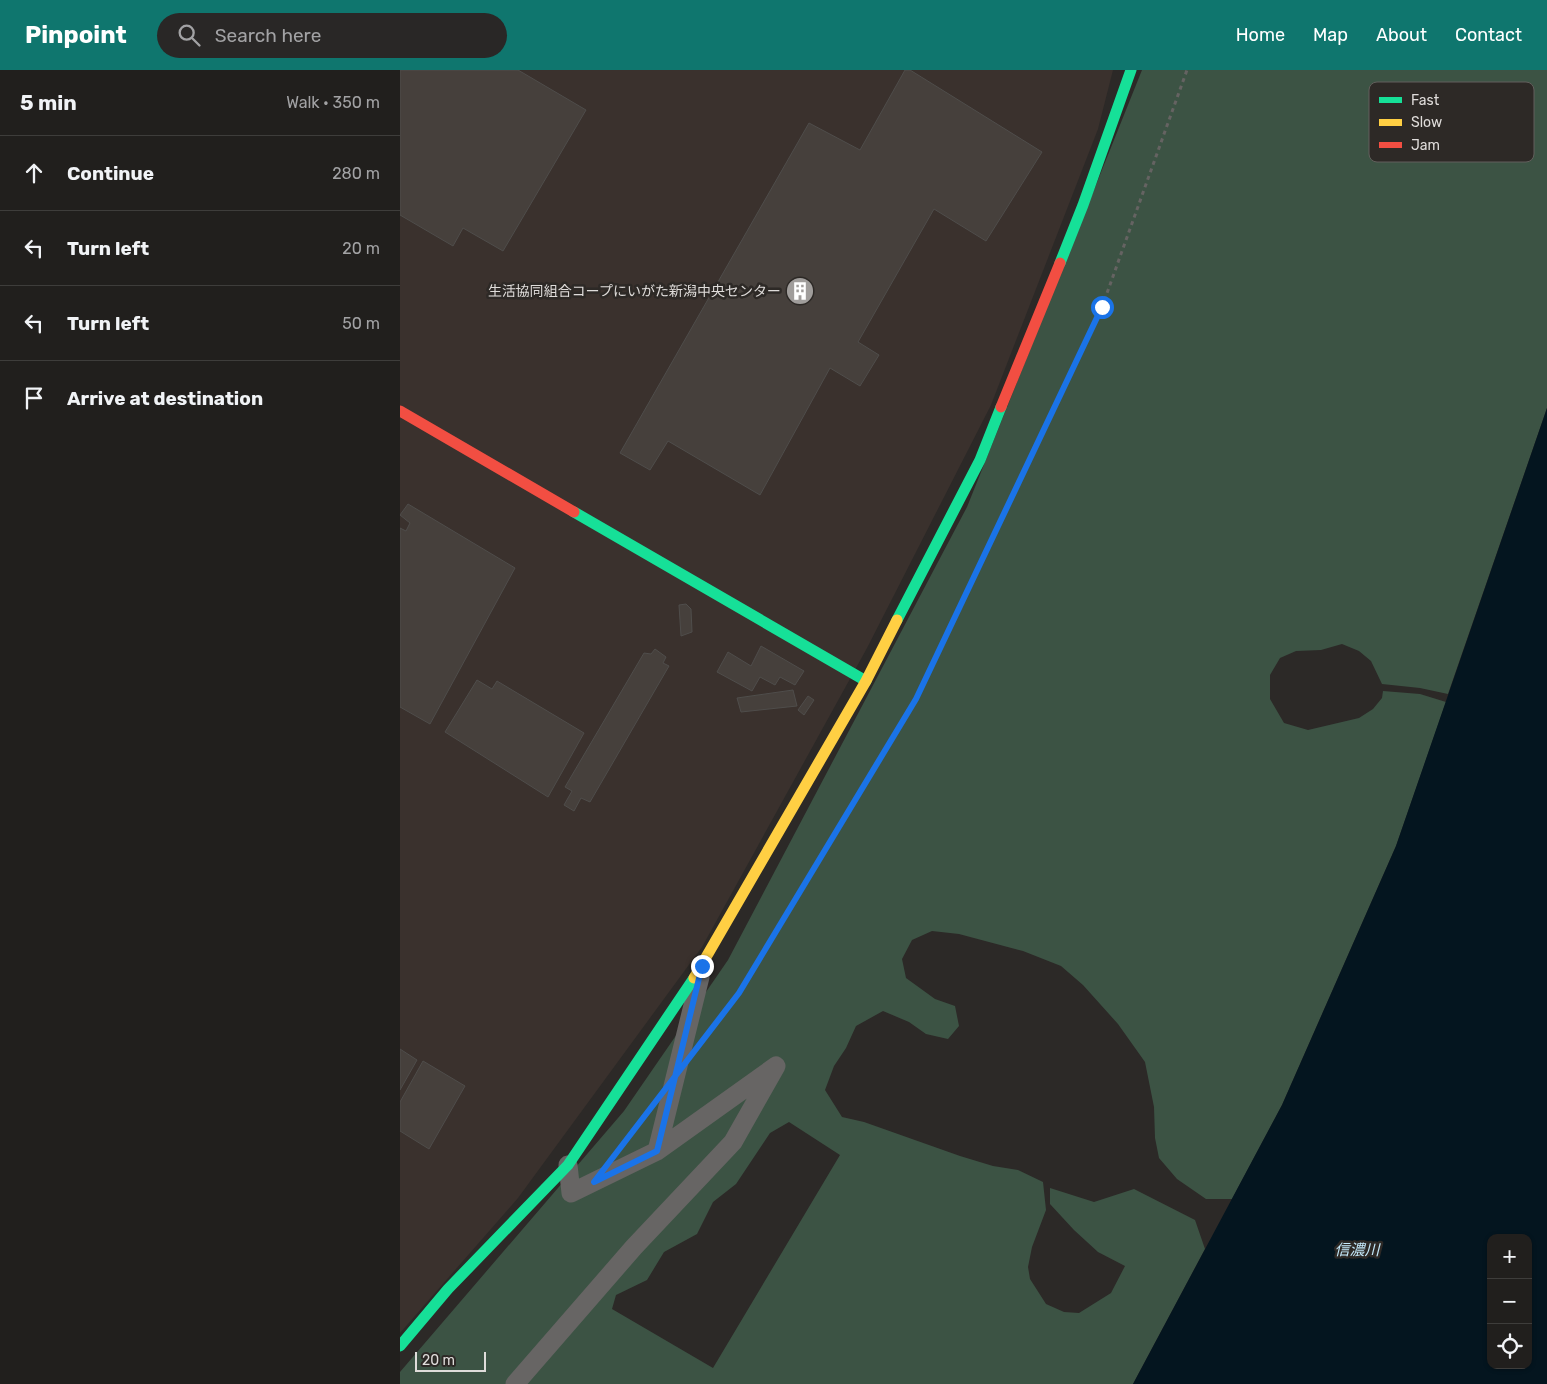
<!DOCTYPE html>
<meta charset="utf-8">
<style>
:root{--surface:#211f1d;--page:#292726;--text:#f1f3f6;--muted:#a2a2a4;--line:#3e3d3b;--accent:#0f766e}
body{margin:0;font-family:Rubik,"Noto Sans JP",sans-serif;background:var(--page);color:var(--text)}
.controls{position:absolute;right:15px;bottom:15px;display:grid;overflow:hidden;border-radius:10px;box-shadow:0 1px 4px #0004}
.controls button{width:45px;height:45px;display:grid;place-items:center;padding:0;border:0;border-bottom:1px solid var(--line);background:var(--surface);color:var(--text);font:25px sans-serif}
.scale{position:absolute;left:15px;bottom:12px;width:71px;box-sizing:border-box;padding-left:5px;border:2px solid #dfdcda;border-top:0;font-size:14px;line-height:18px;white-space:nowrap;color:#dfdcda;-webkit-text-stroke:4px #2d2926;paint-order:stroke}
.stop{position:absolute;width:15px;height:15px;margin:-11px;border:4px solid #1a73e8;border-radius:50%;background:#fff}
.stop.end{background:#1a73e8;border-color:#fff;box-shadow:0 1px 5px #0008}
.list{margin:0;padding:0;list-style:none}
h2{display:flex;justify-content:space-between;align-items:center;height:65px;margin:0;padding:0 20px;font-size:21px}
h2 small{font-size:16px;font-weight:400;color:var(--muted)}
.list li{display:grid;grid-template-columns:32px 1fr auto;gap:15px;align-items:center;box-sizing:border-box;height:75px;padding:0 20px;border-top:1px solid var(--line)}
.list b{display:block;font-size:19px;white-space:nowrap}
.list em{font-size:16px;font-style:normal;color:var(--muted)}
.icon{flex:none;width:28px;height:28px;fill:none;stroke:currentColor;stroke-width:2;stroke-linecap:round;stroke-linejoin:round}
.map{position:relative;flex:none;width:1147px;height:1314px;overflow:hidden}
header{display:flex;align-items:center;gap:30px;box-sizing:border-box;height:70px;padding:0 25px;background:var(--accent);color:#fff}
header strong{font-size:24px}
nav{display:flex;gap:28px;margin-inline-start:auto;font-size:18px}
.search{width:350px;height:45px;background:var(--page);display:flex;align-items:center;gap:12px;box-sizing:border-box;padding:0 18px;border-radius:28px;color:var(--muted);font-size:19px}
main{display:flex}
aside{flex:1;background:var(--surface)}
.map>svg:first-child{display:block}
.built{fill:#3a312d}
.green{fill:#3c5344;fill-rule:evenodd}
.water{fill:#04151f;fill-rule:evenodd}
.building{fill:#46403c;stroke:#4f4d4b}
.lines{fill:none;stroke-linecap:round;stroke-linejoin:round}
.path{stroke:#656362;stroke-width:3;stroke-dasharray:4 4;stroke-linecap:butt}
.street{stroke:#676564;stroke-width:19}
.fast{stroke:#16e098;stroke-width:11}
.slow{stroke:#ffcf43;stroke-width:11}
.jam{stroke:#f24e42;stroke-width:11}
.route{stroke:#1a73e8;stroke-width:6}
.labels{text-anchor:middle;stroke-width:5;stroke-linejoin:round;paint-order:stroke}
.poi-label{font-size:14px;fill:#dfdcda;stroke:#2d2926;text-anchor:end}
.water-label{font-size:15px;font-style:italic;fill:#c5eafc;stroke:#2d2926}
.key{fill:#2d2926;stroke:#625f5c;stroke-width:1}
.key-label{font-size:14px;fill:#dfdcda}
</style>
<header>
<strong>Pinpoint</strong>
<div class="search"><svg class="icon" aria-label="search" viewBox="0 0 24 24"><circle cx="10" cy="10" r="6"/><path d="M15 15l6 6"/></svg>Search here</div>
<nav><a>Home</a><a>Map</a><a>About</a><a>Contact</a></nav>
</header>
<main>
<aside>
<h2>5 min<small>Walk · 350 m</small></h2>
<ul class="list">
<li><svg class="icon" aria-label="ahead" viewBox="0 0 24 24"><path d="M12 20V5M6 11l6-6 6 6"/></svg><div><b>Continue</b></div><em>280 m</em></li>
<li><svg class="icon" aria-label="left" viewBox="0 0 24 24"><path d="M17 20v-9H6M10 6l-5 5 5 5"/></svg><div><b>Turn left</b></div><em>20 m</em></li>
<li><svg class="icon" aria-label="left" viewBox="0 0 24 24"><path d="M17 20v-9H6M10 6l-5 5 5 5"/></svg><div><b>Turn left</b></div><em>50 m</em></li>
<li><svg class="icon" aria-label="arrive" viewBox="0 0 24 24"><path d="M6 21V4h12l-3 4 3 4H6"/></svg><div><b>Arrive at destination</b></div></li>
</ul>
</aside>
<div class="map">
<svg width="1147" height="1314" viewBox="0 0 1147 1314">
<rect width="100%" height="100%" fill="#2c2927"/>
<!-- built -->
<path class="built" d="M0 0H713L698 59 591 335 467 578 302 877 118 1128 0 1263Z"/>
<!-- green -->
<path class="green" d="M742 0H1147V338L1048 624 1020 618 982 614 971 591 959 581 942 574 921 580 896 581 880 588 870 605V629L884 653 908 660 959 648 973 639 982 628 983 621 1020 624 1046 632 996 776 882 1035 832 1129H806L777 1109 759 1088 755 1068 754 1037 745 992 718 954 683 915 661 896 623 881 559 864 532 861 512 870 502 889 506 908 535 929 555 936 559 956 548 969 526 964 509 952 483 941 456 956 446 978 434 996 425 1020 442 1047 464 1052 560 1086 593 1096 618 1100 643 1112 646 1140 632 1177 628 1197 630 1209 646 1234 664 1242 679 1243 711 1223 725 1196 698 1182 674 1160 650 1134V1118L694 1132 734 1119 795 1150 805 1179 733 1314H0V1302L224 1041 328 890 567 437ZM389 1052 440 1085 313 1298 212 1239 216 1225 247 1210 264 1182 297 1164 313 1132 336 1114 370 1063Z"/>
<!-- water -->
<path class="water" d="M1147 338V1314H733L882 1035 996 776ZM1091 1168H1128V1295H1091Z"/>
<!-- building -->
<path class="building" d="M0 0H118L186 40 103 181 63 158 53 176 0 145Z
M505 0H510L642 82 586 171 534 139 458 272 479 285 460 316 430 298 360 425 268 371 250 400 220 383 409 53 460 80Z
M8 434 115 498 30 654 0 637V458L6 461 10 453 0 445Z
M286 534 291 539 292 562 281 566 279 535Z
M361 576 404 601 395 615 380 607 375 615 360 607 352 621 317 602 328 582 351 596Z
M255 579 266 587 263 593 269 596 190 732 181 728 174 741 164 735 172 721 165 717 244 583 251 584Z
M77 610 92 619 97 611 184 663 148 727 45 662Z
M393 620 397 636 341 642 337 628Z
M408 626 414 630 404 645 398 640Z
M0 979 17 990 0 1020Z
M23 991 65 1016 29 1079 0 1061V1032Z"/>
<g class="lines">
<!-- path -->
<path class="path" d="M310 961 339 923 516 629 702 237 787 0
M224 1072 242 1049"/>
<!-- street -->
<path class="street" d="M257 1081 300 907
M115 1314 234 1177 333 1072 376 996 257 1081 171 1123 168 1095"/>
<!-- fast -->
<path class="fast" d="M660 193 683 135 731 0
M174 442 466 611
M497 550 580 390 601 337
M0 1276 48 1219 168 1095 294 908"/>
<!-- slow -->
<path class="slow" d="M294 908 466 611 497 550"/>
<!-- jam -->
<path class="jam" d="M601 337 660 193
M0 341 174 442"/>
</g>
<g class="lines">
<!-- route -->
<path class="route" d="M302 896 257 1081 194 1112 339 923 516 629 702 237"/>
</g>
<!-- icons -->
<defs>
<symbol id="building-disc" viewBox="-11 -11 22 22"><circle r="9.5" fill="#a09d9b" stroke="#2d2926"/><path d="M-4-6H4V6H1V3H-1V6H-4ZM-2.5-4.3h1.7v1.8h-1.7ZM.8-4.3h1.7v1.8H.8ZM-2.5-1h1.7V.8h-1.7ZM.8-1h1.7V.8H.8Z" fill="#fff"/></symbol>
</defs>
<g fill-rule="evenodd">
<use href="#building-disc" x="384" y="205" width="32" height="32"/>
</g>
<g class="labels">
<!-- poi labels -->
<g class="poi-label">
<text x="381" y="226">生活協同組合コープにいがた新潟中央センター</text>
</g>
<!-- water labels -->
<g class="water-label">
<text x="957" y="1185">信濃川</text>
</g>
</g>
<!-- legend -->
<rect x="969" y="12" width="165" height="80" rx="8" class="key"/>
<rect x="979" y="27" width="23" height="6" fill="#16e098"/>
<rect x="979" y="49" width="23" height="7" fill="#ffcf43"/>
<rect x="979" y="72" width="23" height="6" fill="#f24e42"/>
<g class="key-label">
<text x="1011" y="35">Fast</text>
<text x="1011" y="57">Slow</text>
<text x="1011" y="80">Jam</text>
</g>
</svg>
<div class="controls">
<button>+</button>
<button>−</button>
<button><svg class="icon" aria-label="locate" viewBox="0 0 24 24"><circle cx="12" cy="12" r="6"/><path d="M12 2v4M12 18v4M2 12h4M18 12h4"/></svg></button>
</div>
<div class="scale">20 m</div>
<div class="stop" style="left:702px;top:237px"></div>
<div class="stop end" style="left:302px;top:896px"></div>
</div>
</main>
